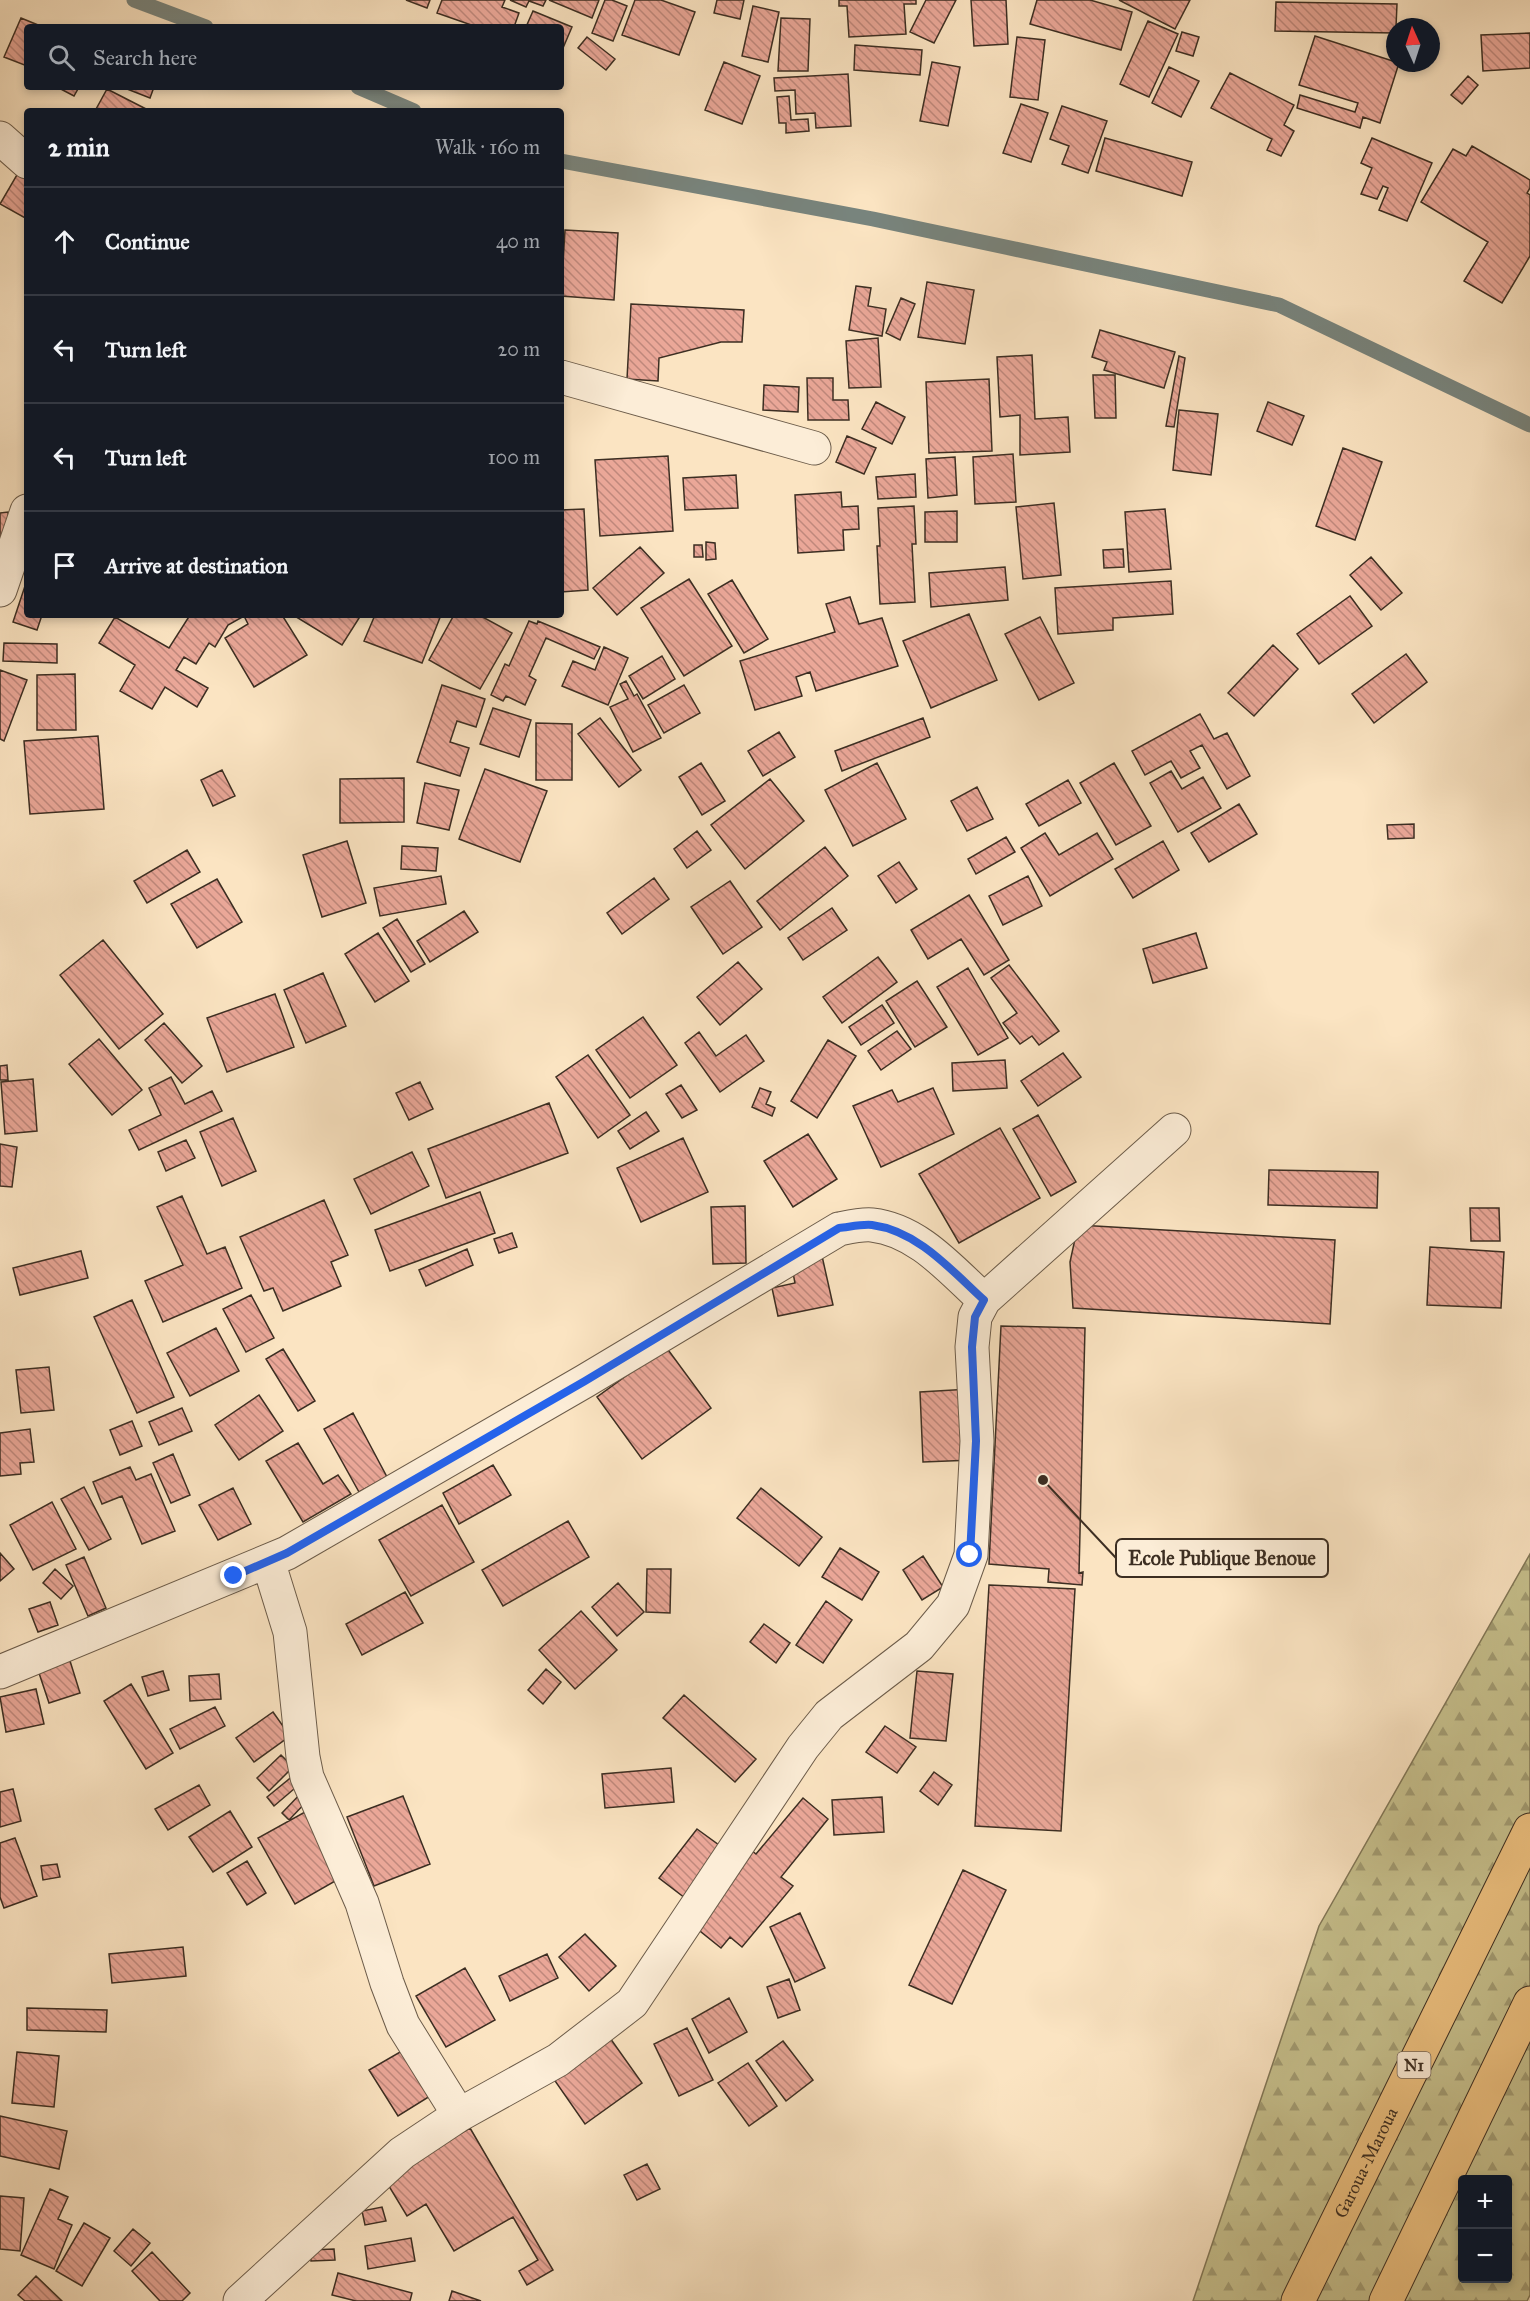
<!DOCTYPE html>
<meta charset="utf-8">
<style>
:root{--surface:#171b24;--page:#242831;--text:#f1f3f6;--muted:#9ea1a6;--line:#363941}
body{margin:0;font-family:"IM FELL Great Primer",serif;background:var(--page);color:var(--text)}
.controls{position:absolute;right:18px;bottom:18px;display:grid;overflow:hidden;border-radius:6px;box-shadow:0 3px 9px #0003}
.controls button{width:54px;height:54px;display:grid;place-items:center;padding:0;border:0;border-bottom:2px solid var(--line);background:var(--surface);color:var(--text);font:30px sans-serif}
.compass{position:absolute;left:1386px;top:18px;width:54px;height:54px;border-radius:50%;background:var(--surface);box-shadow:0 3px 9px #0003;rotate:357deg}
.stop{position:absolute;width:18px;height:18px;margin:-14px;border:4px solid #2563eb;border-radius:50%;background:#fff}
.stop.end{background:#2563eb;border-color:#fff;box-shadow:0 2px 6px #0008}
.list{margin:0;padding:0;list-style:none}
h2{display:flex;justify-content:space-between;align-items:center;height:78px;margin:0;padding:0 24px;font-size:26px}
h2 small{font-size:20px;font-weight:400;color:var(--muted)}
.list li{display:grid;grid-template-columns:39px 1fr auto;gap:18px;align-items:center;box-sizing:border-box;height:108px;padding:0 24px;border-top:2px solid var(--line)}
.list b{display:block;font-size:22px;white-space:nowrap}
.list em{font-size:20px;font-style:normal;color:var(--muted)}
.icon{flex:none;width:33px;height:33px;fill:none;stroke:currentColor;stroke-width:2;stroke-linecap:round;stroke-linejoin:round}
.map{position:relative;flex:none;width:1530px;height:2301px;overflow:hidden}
.search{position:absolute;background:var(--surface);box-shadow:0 3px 9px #0003;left:24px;top:24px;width:540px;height:66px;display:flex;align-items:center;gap:15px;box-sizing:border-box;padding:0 21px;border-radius:6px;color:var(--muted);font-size:22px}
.panel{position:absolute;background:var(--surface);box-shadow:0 3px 9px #0003;left:24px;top:108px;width:540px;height:510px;border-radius:6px}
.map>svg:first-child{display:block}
.forest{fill:url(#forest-firs);stroke:#827858;stroke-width:1.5;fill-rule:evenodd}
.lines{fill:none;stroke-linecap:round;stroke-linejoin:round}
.stream{stroke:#78847d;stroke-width:15}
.building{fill:url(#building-back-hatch);stroke:#3c2e22;stroke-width:1.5}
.street-casing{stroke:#6c5c4a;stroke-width:35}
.highway-casing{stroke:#3c2e22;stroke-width:35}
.street{stroke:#fcedd7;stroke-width:33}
.highway{stroke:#eec281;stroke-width:33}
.route{stroke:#2563eb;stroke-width:8}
.labels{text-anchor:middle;stroke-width:4.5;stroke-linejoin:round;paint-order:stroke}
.shield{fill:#fcedd7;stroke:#766758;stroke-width:1.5}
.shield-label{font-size:16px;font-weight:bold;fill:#3c2e22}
.street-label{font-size:18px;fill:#3c2e22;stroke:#fcedd7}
.leader{fill:none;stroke:#3c2e22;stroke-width:2}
.callout-dot{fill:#3c2e22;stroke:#fcedd7;stroke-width:2}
.callout{fill:#fcedd7;stroke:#3c2e22;stroke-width:2}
.callout-label{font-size:20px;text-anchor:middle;font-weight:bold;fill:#3c2e22}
</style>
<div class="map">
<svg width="1530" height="2301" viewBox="0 0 1530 2301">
<defs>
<pattern id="forest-firs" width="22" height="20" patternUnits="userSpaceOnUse" patternTransform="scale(1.5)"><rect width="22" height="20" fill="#c7c18e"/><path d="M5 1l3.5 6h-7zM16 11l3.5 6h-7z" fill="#a39d74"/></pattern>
<pattern id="building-back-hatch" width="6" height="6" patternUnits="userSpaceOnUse" patternTransform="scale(1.5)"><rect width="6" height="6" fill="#eaa798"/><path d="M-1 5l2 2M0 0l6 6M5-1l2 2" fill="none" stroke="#bf887c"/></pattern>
</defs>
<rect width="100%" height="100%" fill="#fbe4c2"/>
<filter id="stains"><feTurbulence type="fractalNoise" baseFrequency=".00333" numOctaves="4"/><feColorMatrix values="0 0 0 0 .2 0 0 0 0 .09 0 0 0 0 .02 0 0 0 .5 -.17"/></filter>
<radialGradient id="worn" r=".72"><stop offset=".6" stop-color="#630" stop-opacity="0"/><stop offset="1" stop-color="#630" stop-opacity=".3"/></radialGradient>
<!-- forest -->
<path class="forest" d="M1530 1554V2295L1527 2301H1193L1319 1926ZM1462 2180H1508V2278H1462Z"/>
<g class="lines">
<!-- stream -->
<path class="stream" d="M134 0 206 27
M358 87 414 111
M561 161 873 219 1279 305 1530 425"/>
</g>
<!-- building -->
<path class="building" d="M406 0H430L427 8Z
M442 0H505L502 7 519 13 514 27H477L437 13Z
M510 0H546L543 6 529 1 526 7Z
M549 0H599L592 18Z
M605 0H612L627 6 613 41 592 33Z
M635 0H661L695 12 679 55 622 35Z
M717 0H744L740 19 714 13Z
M839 0H916V4H904L906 34 849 37 847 6H839Z
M926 0H956L934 43 910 32Z
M971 0H1006L1008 44 974 46Z
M1037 0H1090L1132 12 1121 50 1030 24Z
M1119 0H1190L1175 29Z
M1276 2 1397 4 1396 27 1395 33 1275 31Z
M753 6 779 12 768 62 742 56Z
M533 11 572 27 563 48 561 47V27H526Z
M21 18 43 27H27V66L4 57Z
M781 18 810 19 808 71H778Z
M1148 21 1178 34 1149 97 1120 84Z
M1182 32 1199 37 1193 56 1176 51Z
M1530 33V68L1483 71 1481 35Z
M1315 36 1399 63 1380 123 1363 117 1360 128 1297 108 1300 95 1355 112 1358 103 1299 85Z
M587 37 615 59 606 70 578 48Z
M1017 37 1045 40 1038 100 1010 97Z
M855 45 922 50 920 75 854 70Z
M724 62 760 76 742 124 705 110Z
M932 62 960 67 948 126 920 121Z
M1169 67 1199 81 1181 117 1152 103Z
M1230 73 1294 105 1284 125 1294 131 1281 156 1267 150 1272 139 1211 108Z
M848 74 851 126 816 128 815 113 796 114 795 90 775 91 774 78Z
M1468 76 1478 85 1462 104 1451 95Z
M57 87H79L74 96Z
M122 87H154L150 98Z
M107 89 150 111H95Z
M789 96 791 120 808 119 809 131 786 133V123H779L777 97Z
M1021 104 1048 113 1031 162 1003 153Z
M1062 106 1107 121 1088 173 1062 164 1069 146 1050 139Z
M1105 138 1192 162 1182 196 1096 171Z
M1372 138 1432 163 1407 221 1379 210 1388 188 1383 186 1377 199 1361 194 1372 168 1361 163Z
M1472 146 1530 180V188L1527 193 1530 195V256L1502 303 1464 281 1488 242 1421 202 1453 149 1466 156Z
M18 173 27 179V219L0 204Z
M565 230 618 233 614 300 561 296Z
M927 282 974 290 965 344 918 337Z
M856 286 871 288 868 306 886 309 882 336 849 330Z
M901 298 915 304 900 340 886 333Z
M631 304 744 310 742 342H721L659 358 658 381 627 379Z
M1100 330 1175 352 1164 388 1104 370 1107 362 1092 357Z
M878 338 881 387 849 388 846 341Z
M1032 355 1035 419 1068 417 1070 452 1020 455V415L1000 417 997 357Z
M1179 356 1185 358 1174 427 1166 426Z
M1093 375H1115L1116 418H1095Z
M807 378H833V400H848L849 420H808Z
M989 379 992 451 929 453 926 382Z
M764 385 799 387 798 412 763 410Z
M876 402 905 417 892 444 862 429Z
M1268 402 1304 416 1292 445 1257 431Z
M1179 410 1218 414 1211 475 1173 470Z
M847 436 876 448 864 474 836 462Z
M1343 448 1382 462 1355 540 1316 526Z
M1013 454 1016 502 975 504 973 457Z
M668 456 673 531 600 536 595 460Z
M955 457 957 495 928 498 926 459Z
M915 474 916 497 878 499 876 477Z
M736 475 738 508 685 510 683 478Z
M841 492 842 507 858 506 859 529 843 530 844 550 798 553 795 495Z
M1054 503 1061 575 1023 579 1016 507Z
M914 506 916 544H912L915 602 880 604 877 546H880L878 508Z
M584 509 588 590 561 592V510Z
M1165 509 1171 569 1129 572 1125 512Z
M957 511V542H925V512Z
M8 512 10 542 0 543V513Z
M706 542 715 543 716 559 706 560Z
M694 545H702L703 557H694Z
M640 547 664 573 617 615 593 588Z
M1123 549 1124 567 1104 568 1103 550Z
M1371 557 1402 593 1381 610 1350 575Z
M1005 567 1008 600 931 607 929 573Z
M689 579 732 646 684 676 641 608Z
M27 580V615H42L37 630 13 622Z
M732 580 768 639 744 653 708 594Z
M1171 581 1173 614 1113 618V630L1058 634 1055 588Z
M1350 596 1372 626 1319 664 1297 634Z
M850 597 859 624 882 618 898 666 816 691 810 672 796 677 802 696 755 710 740 661 835 632 826 604Z
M969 614 997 680 931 708 903 641Z
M190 615H282L307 655 254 687 225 638 248 624 244 616 228 625 215 647 209 643 196 664 184 657 176 670 208 688 197 707 165 687 152 709 120 691 135 665 99 643 115 617 169 648Z
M293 615H361L342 645Z
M375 615H441L422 663 364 641Z
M454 615H479L512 633 480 689 429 660Z
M1040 617 1074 683 1039 700 1005 634Z
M529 621 537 624 538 621 600 647 594 659 546 638 529 676 536 680 525 705 506 696 503 701 491 695 505 664 509 666Z
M4 643 57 644V663L3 661Z
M1273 645 1298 669 1254 716 1228 693Z
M604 647 628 658 608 705 562 686 573 661 595 670Z
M1406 654 1427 682 1374 723 1352 694Z
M662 656 675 679 643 699 629 676Z
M0 670 27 680 4 741 0 739Z
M75 674 76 730H37V675Z
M626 681 634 696 637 694 661 738 633 752 610 707 628 699 620 684Z
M442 685 485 699 476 727 457 721 450 742 469 748 460 776 417 762Z
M684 685 700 713 664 733 648 705Z
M493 708 531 720 519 757 480 744Z
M1200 714 1214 739 1227 733 1250 776 1227 789 1202 745 1190 751 1200 768 1181 778 1171 761 1145 775 1132 751Z
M600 718 641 770 619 787 578 734Z
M923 718 930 737 842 771 835 751Z
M536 723 572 724V780H536Z
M779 732 795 757 763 776 748 751Z
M98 736 104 809 30 814 24 741Z
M701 763 725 801 702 815 679 777Z
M877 763 906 819 853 846 825 790Z
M1114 763 1151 826 1116 845 1080 783Z
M485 769 547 791 520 862 459 839Z
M222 770 235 796 213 806 201 780Z
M1171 771 1182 789 1203 777 1221 808 1178 832 1150 783Z
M404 778V822L340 823V779Z
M770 779 804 821 745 869 711 825Z
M1068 780 1081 803 1039 826 1026 804Z
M425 783 459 790 449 830 417 823Z
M977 787 993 819 967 831 951 801Z
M1239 804 1257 834 1209 862 1191 833Z
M1414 824V838L1388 839 1387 825Z
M697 831 711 850 687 868 674 849Z
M1045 833 1059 855 1097 833 1113 859 1050 896 1021 848Z
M1006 837 1015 852 976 874 968 859Z
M347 841 366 903 322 917 303 855Z
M1163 841 1179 870 1133 898 1115 869Z
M402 846 438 848 436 871 401 869Z
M825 847 848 876 780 930 757 901Z
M187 850 200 872 147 903 134 881Z
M899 862 917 889 896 903 878 876Z
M441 876 446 904 380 916 374 888Z
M1028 876 1042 906 1003 925 989 896Z
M654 878 669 899 622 934 607 913Z
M217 879 242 922 197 948 171 904Z
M730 881 762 927 723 954 691 907Z
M969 895 1009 960 984 975 961 939 928 959 911 930Z
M832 908 847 930 803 960 788 938Z
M464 911 478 932 430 962 417 941Z
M397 919 425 964 411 972 383 928Z
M378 933 409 981 375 1002 345 954Z
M1196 933 1207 968 1153 983 1143 949Z
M103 940 163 1014 119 1049 60 975Z
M878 957 897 982 842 1023 823 997Z
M738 962 762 989 720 1025 697 997Z
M1009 965 1059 1031 1039 1045 1032 1036 1020 1044 1003 1023 1017 1013 991 978Z
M968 968 1008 1038 978 1055 937 987Z
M323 973 346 1026 306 1043 284 990Z
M917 981 947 1027 915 1047 886 1001Z
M275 994 294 1047 227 1072 207 1018Z
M882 1005 894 1023 861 1045 849 1027Z
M643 1017 677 1065 630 1098 596 1050Z
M164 1023 202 1066 182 1083 145 1040Z
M897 1031 911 1049 881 1070 868 1051Z
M699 1032 716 1056 746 1035 764 1061 720 1092 685 1043Z
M99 1039 142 1090 112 1115 69 1064Z
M828 1040 856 1056 817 1118 791 1101Z
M1063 1053 1081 1077 1038 1106 1021 1081Z
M588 1055 630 1115 598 1138 556 1077Z
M1005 1060 1007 1088 953 1091 952 1063Z
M7 1065 8 1080H0V1066Z
M171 1077 185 1104 212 1091 222 1111 139 1150 129 1130 161 1115 149 1088Z
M33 1079 37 1131 5 1134 1 1082Z
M420 1082 433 1109 409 1120 396 1093Z
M681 1085 697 1110 682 1118 666 1094Z
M760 1088 771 1092 766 1104 775 1108 772 1116 752 1107Z
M933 1088 954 1134 881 1167 853 1106 892 1090 898 1102Z
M549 1103 568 1153 446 1198 428 1149Z
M646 1112 659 1131 630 1149 618 1131Z
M1038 1115 1076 1182 1051 1196 1013 1129Z
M233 1118 256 1171 222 1186 200 1132Z
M1000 1128 1040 1198 959 1243 919 1174Z
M808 1134 837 1179 793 1207 764 1161Z
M683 1138 708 1192 641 1222 617 1168Z
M186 1140 195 1158 166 1171 158 1152Z
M0 1144 17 1147 12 1187 0 1186Z
M412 1152 429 1186 371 1214 354 1179Z
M1269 1170 1378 1172 1377 1208 1268 1205Z
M480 1192 495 1233 390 1271 375 1230Z
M182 1196 207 1254 225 1247 242 1288 163 1322 145 1281 183 1265 157 1207Z
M324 1200 348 1255 331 1262 341 1286 283 1311 273 1288 264 1291 240 1237Z
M745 1206 746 1263 713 1264 711 1207Z
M1470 1208H1499L1500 1241H1471Z
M1078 1225 1335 1240 1330 1324 1073 1308 1070 1262Z
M512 1233 517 1247 499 1253 494 1239Z
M1430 1247 1504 1252 1501 1308 1427 1305Z
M467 1249 473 1265 426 1286 419 1270Z
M81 1251 88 1278 20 1295 13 1268Z
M822 1256 833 1305 778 1316 772 1288 795 1283 793 1273Z
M251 1295 274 1338 246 1352 223 1309Z
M132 1300 174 1397 137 1413 94 1317Z
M1001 1326 1085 1328 1079 1573 1083 1572 1082 1585 1048 1582 1049 1569 989 1564Z
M216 1328 239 1371 190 1396 167 1353Z
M666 1347 711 1408 642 1459 597 1397Z
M283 1349 315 1401 298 1411 266 1359Z
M49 1367 54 1410 21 1413 16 1370Z
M970 1389 973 1460 923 1462 920 1392Z
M259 1395 283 1431 239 1460 215 1425Z
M182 1408 192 1431 159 1445 149 1422Z
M353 1413 387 1477 359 1492 324 1429Z
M132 1421 142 1446 120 1455 110 1430Z
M30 1429 34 1462 20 1463 21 1474 0 1476V1433Z
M298 1443 323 1484 338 1475 351 1494 303 1522 266 1461Z
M173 1454 190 1495 171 1503 153 1463Z
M493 1465 511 1495 459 1524 443 1493Z
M130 1467 136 1480 151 1474 175 1531 142 1544 122 1496 102 1504 93 1482Z
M84 1487 111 1539 89 1550 61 1499Z
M233 1488 251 1524 218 1540 199 1505Z
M761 1488 822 1537 799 1566 737 1518Z
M52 1502 76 1549 33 1570 10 1525Z
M442 1505 474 1562 411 1596 379 1540Z
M568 1521 589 1557 503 1606 482 1570Z
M840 1548 879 1572 862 1600 822 1577Z
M0 1553 14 1569 0 1581Z
M923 1556 943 1587 922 1600 903 1570Z
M84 1557 106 1608 88 1616 66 1565Z
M55 1569 73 1586 61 1599 43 1583Z
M647 1569H671L670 1613 646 1612Z
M618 1583 644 1612 617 1636 592 1607Z
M989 1585 1075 1589 1061 1831 975 1826Z
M405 1592 423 1623 362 1655 346 1624Z
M826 1601 852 1620 823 1663 796 1645Z
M50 1602 58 1625 38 1632 29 1609Z
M581 1611 617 1650 575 1689 539 1650Z
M764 1624 790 1643 776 1663 750 1642Z
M66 1648 80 1693 49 1703 34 1658Z
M546 1669 561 1682 543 1704 528 1690Z
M163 1671 169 1690 148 1696 142 1677Z
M917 1671 953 1674 946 1741 910 1738Z
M219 1674 221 1699 190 1701 189 1676Z
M131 1684 173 1753 146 1769 104 1701Z
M36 1689 44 1724 6 1732 0 1697Z
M684 1695 756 1759 735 1782 663 1718Z
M215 1707 225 1726 180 1749 170 1729Z
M273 1712 290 1736 254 1762 236 1738Z
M885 1726 916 1747 897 1773 866 1752Z
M281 1755 293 1767 269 1791 257 1778Z
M671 1768 674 1802 605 1808 602 1774Z
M934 1772 952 1785 938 1805 920 1791Z
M294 1775 301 1783 274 1806 267 1797Z
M199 1785 210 1805 168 1830 155 1809Z
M13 1789 21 1821 0 1827V1792Z
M304 1790 311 1797 289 1820 282 1813Z
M403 1796 430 1864 374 1886 347 1817Z
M882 1797 884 1832 834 1835 832 1800Z
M803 1798 828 1819 781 1877 793 1886 742 1947 730 1937 721 1948 695 1927 751 1850 756 1854Z
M314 1807 351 1872 295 1904 258 1838Z
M230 1811 252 1847 213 1872 189 1837Z
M697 1829 723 1848 685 1898 659 1878Z
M15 1838 37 1896 4 1908 0 1897V1843Z
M247 1861 266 1893 247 1905 227 1873Z
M57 1864 60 1877 43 1880 41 1866Z
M963 1870 1006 1890 952 2004 909 1985Z
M800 1913 825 1968 795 1982 770 1927Z
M585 1934 616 1966 589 1991 559 1957Z
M183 1947 186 1976 112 1983 109 1954Z
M547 1954 558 1978 510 2001 499 1976Z
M465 1968 495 2020 446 2047 416 1996Z
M789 1979 800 2010 778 2018 767 1987Z
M729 1998 747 2032 709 2053 692 2019Z
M27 2008 107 2010 106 2032 27 2030Z
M687 2028 713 2080 679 2096 654 2044Z
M610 2038 642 2083 585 2124 553 2078Z
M783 2041 813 2080 786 2101 756 2061Z
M407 2048 435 2093 398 2116 369 2070Z
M17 2052 59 2056 54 2107 12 2103Z
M748 2063 777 2106 749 2126 718 2083Z
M0 2116 67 2131 59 2169 0 2156Z
M470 2128 553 2270 527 2285 519 2271 538 2260 513 2217 454 2251 426 2204 407 2216 384 2178Z
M647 2164 660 2189 637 2200 624 2175Z
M50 2189 68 2197 58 2219 72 2225 54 2269 21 2255Z
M0 2196 24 2198 20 2251 0 2249Z
M382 2207 386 2221 365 2225 362 2211Z
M84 2223 110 2238 82 2286 56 2271Z
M133 2229 150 2243 131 2266 114 2251Z
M411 2238 415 2261 368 2269 365 2246Z
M334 2249 335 2260 311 2261 310 2250Z
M152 2252 190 2293 182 2301H160L132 2271Z
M338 2273 412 2293 410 2301H356L332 2295Z
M36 2276 62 2301H25L18 2295Z
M452 2291 481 2301H449Z"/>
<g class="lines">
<defs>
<path id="street" d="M0 138 27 162
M561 377 814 448
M0 590 27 511
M268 1561 290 1632 303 1757 307 1777 362 1903 387 1983 403 2025 459 2115
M0 1672 287 1553 585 1381 839 1229C849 1227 862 1224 872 1225 918 1230 951 1270 984 1300
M240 2301 402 2153 459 2115 558 2060 632 2003 803 1747 829 1715 919 1646 953 1605 971 1555 977 1441 972 1347 975 1317 984 1300 1174 1130"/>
<g id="highway">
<path id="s1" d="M1298 2301 1530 1830"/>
<path d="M1386 2301 1530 2003"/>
</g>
</defs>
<!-- street casing -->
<use href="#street" class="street-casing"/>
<!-- highway casing -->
<use href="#highway" class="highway-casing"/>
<!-- street -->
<use href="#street" class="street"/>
<!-- highway -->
<use href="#highway" class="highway"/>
</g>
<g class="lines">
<!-- route -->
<path class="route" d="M234 1576 287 1553 585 1381 839 1228C849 1227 862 1224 872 1225 918 1231 951 1270 984 1300L975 1317 972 1347 976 1441 970 1555"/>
</g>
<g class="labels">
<!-- shield labels -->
<rect class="shield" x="1397.5" y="2052" width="33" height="26" rx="4.5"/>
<g class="shield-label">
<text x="1414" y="2071">N1</text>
</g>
<!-- street labels -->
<g class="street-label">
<text dy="6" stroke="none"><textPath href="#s1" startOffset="154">Garoua-Maroua</textPath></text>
</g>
</g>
<!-- callouts -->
<path class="leader" d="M1043 1480L1116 1558"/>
<circle class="callout-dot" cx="1043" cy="1480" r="6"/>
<rect class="callout" x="1116" y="1539" width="212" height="38" rx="6"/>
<g class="callout-label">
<text x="1222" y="1565">Ecole Publique Benoue</text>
</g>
<rect width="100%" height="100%" filter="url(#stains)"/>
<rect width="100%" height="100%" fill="url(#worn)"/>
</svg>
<div class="controls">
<button>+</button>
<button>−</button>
</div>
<svg class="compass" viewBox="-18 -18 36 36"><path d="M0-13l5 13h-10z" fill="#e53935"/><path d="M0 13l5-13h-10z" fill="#9ea1a6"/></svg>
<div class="stop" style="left:970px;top:1555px"></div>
<div class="stop end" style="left:234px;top:1576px"></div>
<div class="search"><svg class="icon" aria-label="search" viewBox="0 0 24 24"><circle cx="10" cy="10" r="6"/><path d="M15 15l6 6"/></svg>Search here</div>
<section class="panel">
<h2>2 min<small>Walk · 160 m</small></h2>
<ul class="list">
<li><svg class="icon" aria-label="ahead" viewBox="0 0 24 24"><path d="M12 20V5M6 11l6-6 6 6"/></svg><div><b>Continue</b></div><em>40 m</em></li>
<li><svg class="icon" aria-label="left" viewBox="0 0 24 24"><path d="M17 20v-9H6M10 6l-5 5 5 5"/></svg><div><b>Turn left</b></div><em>20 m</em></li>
<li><svg class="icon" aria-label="left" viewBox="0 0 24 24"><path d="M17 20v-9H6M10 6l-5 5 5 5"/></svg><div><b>Turn left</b></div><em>100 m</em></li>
<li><svg class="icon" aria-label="arrive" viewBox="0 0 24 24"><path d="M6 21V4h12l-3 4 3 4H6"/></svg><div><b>Arrive at destination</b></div></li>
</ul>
</section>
</div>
